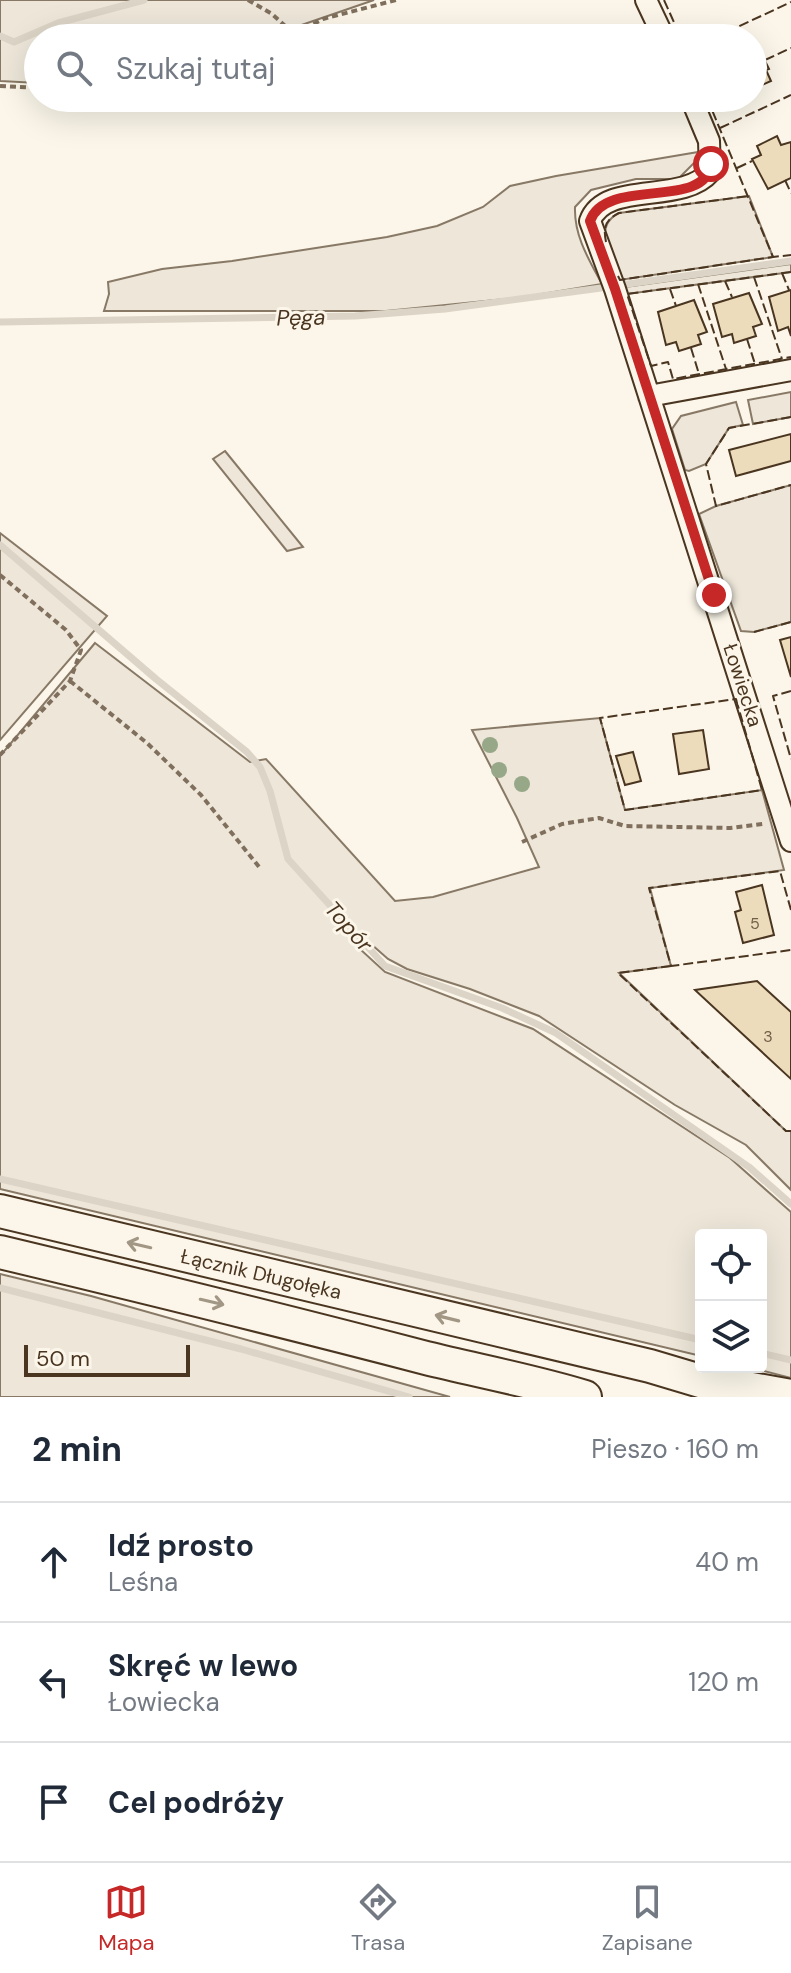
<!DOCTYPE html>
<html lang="pl">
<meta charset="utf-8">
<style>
:root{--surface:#fff;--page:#f2f2f3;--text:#1f2937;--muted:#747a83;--line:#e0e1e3;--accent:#c62828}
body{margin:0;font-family:"DM Sans",sans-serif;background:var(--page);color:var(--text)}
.controls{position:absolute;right:24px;bottom:24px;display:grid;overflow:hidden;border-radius:8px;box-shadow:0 8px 32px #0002}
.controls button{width:72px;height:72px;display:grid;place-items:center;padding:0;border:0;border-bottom:2px solid var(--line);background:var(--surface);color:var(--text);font:40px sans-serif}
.scale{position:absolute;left:24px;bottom:20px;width:166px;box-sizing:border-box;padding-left:8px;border:4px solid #4a3520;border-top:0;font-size:22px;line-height:28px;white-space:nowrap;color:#4a3520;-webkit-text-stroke:6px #fbf6e9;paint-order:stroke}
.stop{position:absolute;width:24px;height:24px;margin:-18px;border:6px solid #c62828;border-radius:50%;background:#fff}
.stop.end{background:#c62828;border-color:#fff;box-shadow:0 2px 8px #0008}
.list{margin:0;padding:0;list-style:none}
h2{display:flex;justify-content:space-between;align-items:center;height:104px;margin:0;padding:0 32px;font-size:34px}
h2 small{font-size:26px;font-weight:400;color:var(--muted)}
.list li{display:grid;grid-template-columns:52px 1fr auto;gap:24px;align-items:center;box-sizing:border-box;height:120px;padding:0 32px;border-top:2px solid var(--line)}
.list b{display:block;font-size:30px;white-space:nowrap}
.list p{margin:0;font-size:26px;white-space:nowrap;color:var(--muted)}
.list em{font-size:26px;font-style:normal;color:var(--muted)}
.icon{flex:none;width:44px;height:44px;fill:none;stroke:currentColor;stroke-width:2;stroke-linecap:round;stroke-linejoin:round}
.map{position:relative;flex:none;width:791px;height:1397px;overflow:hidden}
.search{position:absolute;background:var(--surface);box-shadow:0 8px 32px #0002;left:24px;right:24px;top:24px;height:88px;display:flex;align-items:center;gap:20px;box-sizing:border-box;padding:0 28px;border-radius:44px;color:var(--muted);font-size:30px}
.sheet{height:464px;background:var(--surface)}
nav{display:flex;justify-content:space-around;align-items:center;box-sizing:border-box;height:112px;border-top:2px solid var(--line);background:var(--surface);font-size:22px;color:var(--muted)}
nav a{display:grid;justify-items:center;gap:4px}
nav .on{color:var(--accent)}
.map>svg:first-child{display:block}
.green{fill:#ede6d9;stroke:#887966;stroke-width:2}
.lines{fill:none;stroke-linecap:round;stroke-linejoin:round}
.stream{stroke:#dcd4c6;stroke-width:7}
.building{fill:#ecdcbc;stroke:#4a3520;stroke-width:2}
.street-casing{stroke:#4a3520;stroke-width:24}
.primary-casing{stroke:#4a3520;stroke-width:36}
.path{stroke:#7f6f5c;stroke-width:4;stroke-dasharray:6 4;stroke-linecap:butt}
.street{stroke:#fbf6e9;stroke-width:20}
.primary{stroke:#fbf6e9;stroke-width:32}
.fence{stroke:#4a3520;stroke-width:2;stroke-dasharray:10 4;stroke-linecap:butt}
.tree{fill:#96a887}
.oneway{stroke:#a29684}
.route{stroke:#c62828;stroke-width:10}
.labels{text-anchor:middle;stroke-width:6;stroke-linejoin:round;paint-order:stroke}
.number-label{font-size:16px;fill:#725f47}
.street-label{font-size:20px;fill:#4a3520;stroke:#fbf6e9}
.water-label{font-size:22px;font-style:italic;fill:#4a3520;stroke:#fbf6e9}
</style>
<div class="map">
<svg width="791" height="1397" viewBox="0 0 791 1397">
<rect width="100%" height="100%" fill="#fbf6e9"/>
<!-- green -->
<path class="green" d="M0 0H374L290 29 274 38H38V83L0 81Z
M698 152 696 161 678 179H636L591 190 575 207C574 236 589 260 602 284L524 297 386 311H104L109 294 108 282 162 269 232 261 387 237 437 226 483 207 510 186 556 176Z
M749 196 773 257 620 280C612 257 591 227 619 213Z
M791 264V272L627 294 625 287Z
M791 392V417L753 424 748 400Z
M736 402 743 425 729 428 706 464 689 471 685 470 672 429 681 416Z
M225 451 303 547 287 551 213 459Z
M791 485V622L754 632 741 631 699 514 716 506Z
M0 533 107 616 0 740Z
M95 643 250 762 266 759 395 901 433 897 539 867 517 818 472 730 600 718 625 810 762 790 784 870 650 888 671 966 619 973 786 1131H791V1190L746 1145 675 1105 539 1016 470 989 407 969 388 959 371 944 361 950 385 972 533 1029 730 1158 791 1212V1378L748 1367H761V1235H701V1356L0 1189V756Z
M0 1274 91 1296 450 1397H0Z"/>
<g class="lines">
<!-- stream -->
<path class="stream" d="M0 36 14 42 58 23 144 0
M621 285 791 261
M0 322 355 316 445 309 601 288
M0 545 156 679 247 752 260 767 270 791 288 859 385 966 502 1008 556 1033 749 1167 791 1204
M0 1179 701 1340
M0 1288 241 1349 409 1397
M761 1353 791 1360"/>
</g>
<!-- building -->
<path class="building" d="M753 43 756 50 759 49 769 69 766 70 771 81 753 89Z
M777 136 781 145 791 142V178L768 189 752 159 761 155 757 146Z
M791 290V336L788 327 778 331 769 297Z
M749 293 762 324 753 327 756 336 734 343 732 334 722 337 713 304Z
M694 300 707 332 698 335 701 344 679 351 676 342 666 345 658 312Z
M791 434V461L736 476 729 450Z
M791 637V677L780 640Z
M703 730 709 769 679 774 673 734Z
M633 752 641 781 625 785 616 756Z
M762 885 774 935 743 943 735 912 741 910 736 892Z
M757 981 791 1012V1079L695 990Z"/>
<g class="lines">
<defs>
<path id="street" d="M646 0 664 38
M691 98 709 141 710 172C682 205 605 180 590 221L615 289 791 841
M649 396 791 370"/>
<path id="primary" d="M0 1211 650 1366 754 1397
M0 1252C142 1286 284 1321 426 1358 479 1371 533 1381 585 1397
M735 1386 791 1396"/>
</defs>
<!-- street casing -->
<use href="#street" class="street-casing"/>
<!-- primary casing -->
<use href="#primary" class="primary-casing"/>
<!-- path -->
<path class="path" d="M248 0 272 14 294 34
M287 38 323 19 396 0
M0 86 38 88
M0 575 66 630 81 650 70 681 0 755
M70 681 147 743 201 795 260 868
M522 842 562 824 599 818 625 826 730 828 763 824"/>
<!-- street -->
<use href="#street" class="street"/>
<!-- primary -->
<use href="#primary" class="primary"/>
<!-- fence -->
<path class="fence" d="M664 0 681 38
M714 38 791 2
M765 60 791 48
M707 98 773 257 791 255
M720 128 791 95
M737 168 752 161
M785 180 791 193
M606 242C603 227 605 220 619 213L749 196
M791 272 627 294 651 366 668 362 673 379 791 357
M782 273 789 290
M618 276 620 280 773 257
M754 277 782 359
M725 281 732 297
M698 284 726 369
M670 289 676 306
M747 339 755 364
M691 348 699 374
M791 417 729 428 706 464 716 506 791 485
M754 632 791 622
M791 691 773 696 791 759
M736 699 762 790 625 810 600 718Z
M791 910 780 871 649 888 671 966 791 950
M671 966 618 973 786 1131H791"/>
</g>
<!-- trees -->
<g class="tree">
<circle cx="490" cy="745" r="8"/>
<circle cx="499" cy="770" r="8"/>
<circle cx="522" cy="784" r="8"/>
</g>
<!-- one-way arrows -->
<defs><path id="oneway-shaft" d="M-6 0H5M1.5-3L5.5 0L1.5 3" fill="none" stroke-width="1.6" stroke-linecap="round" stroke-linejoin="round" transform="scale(2)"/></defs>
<g class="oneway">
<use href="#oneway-shaft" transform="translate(139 1245) rotate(-167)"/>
<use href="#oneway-shaft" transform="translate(212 1302) rotate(13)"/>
<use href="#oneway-shaft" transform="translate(447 1318) rotate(-166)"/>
</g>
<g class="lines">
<!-- route -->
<path class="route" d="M711 164C705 211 606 176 590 221L615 289 714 595"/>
</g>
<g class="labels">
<!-- number labels -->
<g class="number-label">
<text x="755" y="929">5</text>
<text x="768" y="1042">3</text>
</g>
<!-- street labels -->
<g class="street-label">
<text transform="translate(743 685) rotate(72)" y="7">Łowiecka</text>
<text transform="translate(261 1274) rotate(13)" y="7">Łącznik Długołęka</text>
</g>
<!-- water labels -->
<g class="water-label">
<text transform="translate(301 317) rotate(-1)" y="8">Pęga</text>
<text transform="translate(349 926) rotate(48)" y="8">Topór</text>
</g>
</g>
</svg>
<div class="controls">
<button><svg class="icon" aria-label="locate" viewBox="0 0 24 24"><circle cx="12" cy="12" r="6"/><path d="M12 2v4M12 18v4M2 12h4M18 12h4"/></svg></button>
<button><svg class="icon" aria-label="layers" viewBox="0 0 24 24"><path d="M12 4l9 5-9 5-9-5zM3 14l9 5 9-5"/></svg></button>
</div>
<div class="scale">50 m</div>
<div class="stop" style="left:711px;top:164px"></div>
<div class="stop end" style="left:714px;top:595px"></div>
<div class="search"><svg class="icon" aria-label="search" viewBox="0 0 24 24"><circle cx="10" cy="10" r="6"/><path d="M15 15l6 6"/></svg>Szukaj tutaj</div>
</div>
<section class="sheet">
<h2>2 min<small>Pieszo · 160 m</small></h2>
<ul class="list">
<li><svg class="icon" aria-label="ahead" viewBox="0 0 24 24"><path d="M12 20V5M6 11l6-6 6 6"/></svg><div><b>Idź prosto</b><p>Leśna</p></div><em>40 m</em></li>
<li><svg class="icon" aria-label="left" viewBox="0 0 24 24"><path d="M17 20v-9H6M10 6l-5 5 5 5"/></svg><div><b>Skręć w lewo</b><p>Łowiecka</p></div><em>120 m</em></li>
<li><svg class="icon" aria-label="arrive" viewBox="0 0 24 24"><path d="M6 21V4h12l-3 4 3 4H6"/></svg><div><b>Cel podróży</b></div></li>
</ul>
</section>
<nav>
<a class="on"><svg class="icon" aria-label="map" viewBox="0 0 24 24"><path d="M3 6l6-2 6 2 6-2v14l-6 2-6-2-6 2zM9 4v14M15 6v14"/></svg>Mapa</a>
<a><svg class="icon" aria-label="directions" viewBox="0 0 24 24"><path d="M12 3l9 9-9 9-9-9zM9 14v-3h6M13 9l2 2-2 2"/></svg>Trasa</a>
<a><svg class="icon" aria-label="saved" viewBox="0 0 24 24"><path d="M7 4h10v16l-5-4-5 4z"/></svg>Zapisane</a>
</nav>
